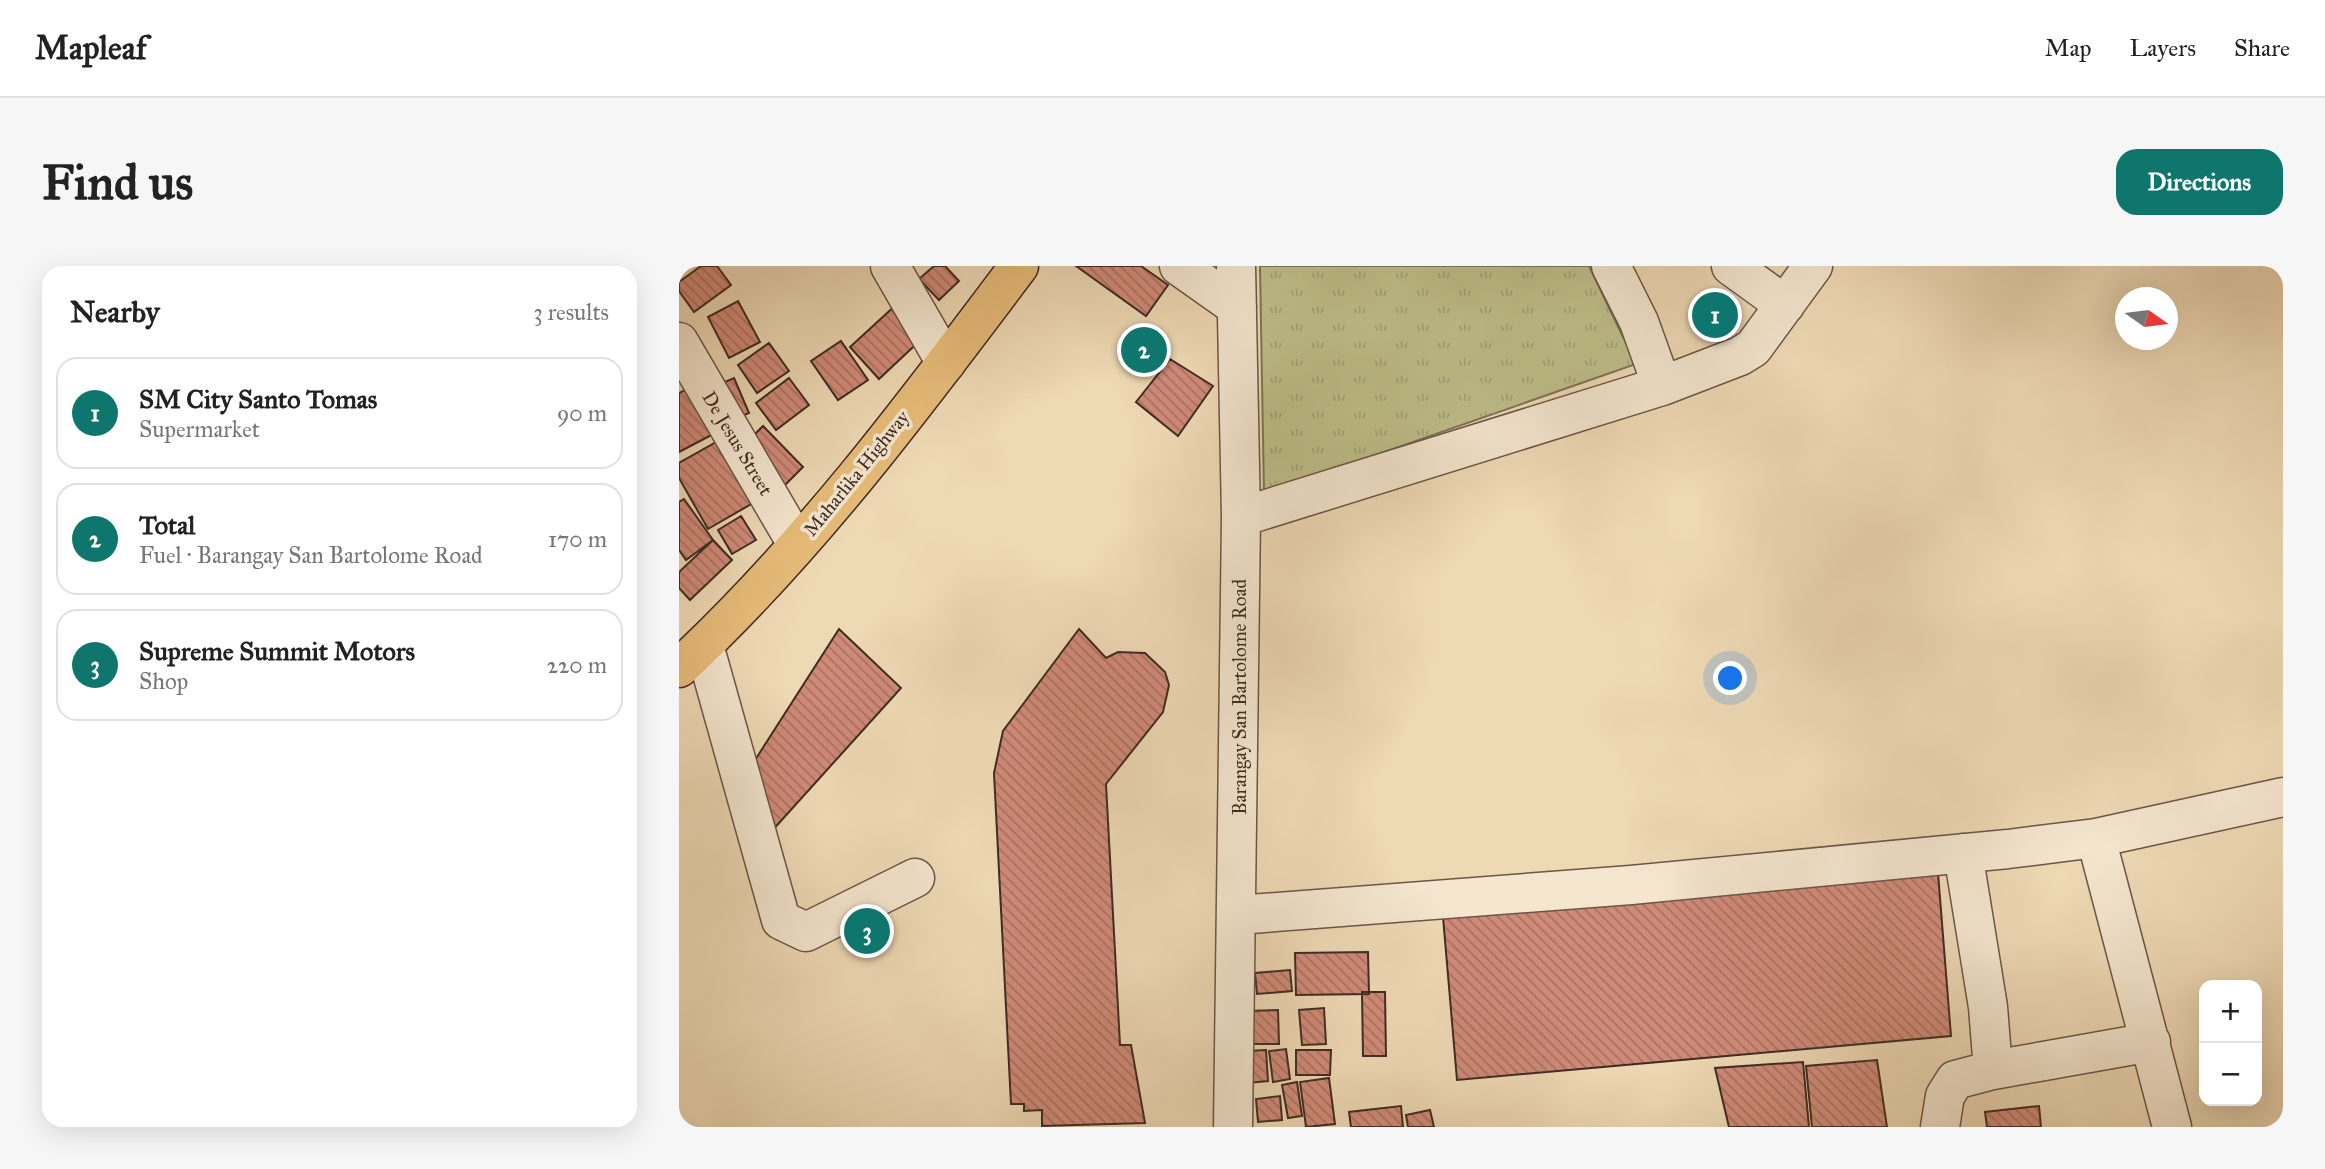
<!DOCTYPE html>
<meta charset="utf-8">
<style>
:root{--surface:#fff;--page:#f6f6f6;--text:#222;--muted:#767676;--line:#e0e0e0;--accent:#0f766e}
body{margin:0;font-family:"IM FELL Great Primer",serif;background:var(--page);color:var(--text)}
.controls{position:absolute;right:21px;bottom:21px;display:grid;overflow:hidden;border-radius:14px;box-shadow:0 7px 28px #0002}
.controls button{width:63px;height:63px;display:grid;place-items:center;padding:0;border:0;border-bottom:2px solid var(--line);background:var(--surface);color:var(--text);font:35px sans-serif}
.compass{position:absolute;left:1436px;top:21px;width:63px;height:63px;border-radius:50%;background:var(--surface);box-shadow:0 7px 28px #0002;rotate:104deg}
.you{position:absolute;left:1052px;top:413px;width:24px;height:24px;margin:-18px;border:5px solid #fff;border-radius:50%;background:#1a73e8;box-shadow:0 0 0 10px #1a73e833}
.badge{display:grid;place-items:center;width:46px;height:46px;border-radius:50%;background:var(--accent);color:#fff;font-size:23px;font-weight:700}
.pin{position:absolute;translate:-50% -50%;border:4px solid #fff;box-shadow:0 2px 7px #0006}
.list{margin:0;padding:0;list-style:none}
h2{display:flex;justify-content:space-between;align-items:center;height:91px;margin:0;padding:0 28px;font-size:30px}
h2 small{font-size:23px;font-weight:400;color:var(--muted)}
.list li{display:grid;grid-template-columns:46px 1fr auto;gap:21px;align-items:center;box-sizing:border-box;height:112px;margin:0 14px 14px;padding:0 14px;border:2px solid var(--line);border-radius:21px}
.list b{display:block;font-size:26px;white-space:nowrap}
.list p{margin:0;font-size:23px;white-space:nowrap;color:var(--muted)}
.list em{font-size:23px;font-style:normal;color:var(--muted)}
.map{position:relative;flex:none;width:1604px;height:861px;overflow:hidden;border-radius:21px}
header{display:flex;align-items:center;gap:42px;box-sizing:border-box;height:98px;padding:0 35px;background:var(--surface);border-bottom:2px solid var(--line)}
header strong{font-size:33px}
nav{display:flex;gap:38px;margin-inline-start:auto;font-size:24px}
.intro{display:flex;align-items:center;justify-content:space-between;box-sizing:border-box;height:168px;padding:0 42px}
h1{margin:0;font-size:49px}
.button{padding:18px 32px;border-radius:21px;background:var(--accent);color:#fff;font-size:24px;font-weight:700}
main{display:flex;gap:42px;padding:0 42px}
aside{flex:1;background:var(--surface);border-radius:21px;box-shadow:0 7px 28px #0002}
.map>svg:first-child{display:block}
.grass{fill:url(#grass-tufts);stroke:#7e7456;stroke-width:2}
.building{fill:url(#building-back-hatch);stroke:#3f2b22;stroke-width:2}
.lines{fill:none;stroke-linecap:round;stroke-linejoin:round}
.minor-casing{stroke:#6b5647;stroke-width:41}
.highway-casing{stroke:#3f2b22;stroke-width:41}
.minor{stroke:#f4e6cf;stroke-width:38}
.highway{stroke:#e7bc7a;stroke-width:38}
.labels{text-anchor:middle;stroke-width:7;stroke-linejoin:round;paint-order:stroke}
.street-label{font-size:19px;fill:#3f2b22;stroke:#f4e6cf}
</style>
<header>
<strong>Mapleaf</strong>
<nav><a>Map</a><a>Layers</a><a>Share</a></nav>
</header>
<div class="intro"><h1>Find us</h1><a class="button">Directions</a></div>
<main>
<aside>
<h2>Nearby<small>3 results</small></h2>
<ul class="list">
<li><span class="badge">1</span><div><b>SM City Santo Tomas</b><p>Supermarket</p></div><em>90 m</em></li>
<li><span class="badge">2</span><div><b>Total</b><p>Fuel · Barangay San Bartolome Road</p></div><em>170 m</em></li>
<li><span class="badge">3</span><div><b>Supreme Summit Motors</b><p>Shop</p></div><em>220 m</em></li>
</ul>
</aside>
<div class="map">
<svg width="1604" height="861" viewBox="0 0 1604 861">
<defs>
<pattern id="grass-tufts" width="24" height="20" patternUnits="userSpaceOnUse" patternTransform="scale(1.75)"><rect width="24" height="20" fill="#bebe8a"/><path d="M3 7l-1-3M5 7V3M7 7l1-3M15 17l-1-3M17 17v-4M19 17l1-3" fill="none" stroke="#a4a377"/></pattern>
<pattern id="building-back-hatch" width="6" height="6" patternUnits="userSpaceOnUse" patternTransform="scale(1.75)"><rect width="6" height="6" fill="#d08a78"/><path d="M-1 5l2 2M0 0l6 6M5-1l2 2" fill="none" stroke="#aa7162"/></pattern>
</defs>
<rect width="100%" height="100%" fill="#eed9b5"/>
<filter id="stains"><feTurbulence type="fractalNoise" baseFrequency=".00286" numOctaves="4"/><feColorMatrix values="0 0 0 0 .2 0 0 0 0 .09 0 0 0 0 .02 0 0 0 .5 -.17"/></filter>
<radialGradient id="worn" r=".72"><stop offset=".6" stop-color="#630" stop-opacity="0"/><stop offset="1" stop-color="#630" stop-opacity=".3"/></radialGradient>
<!-- grass -->
<path class="grass" d="M581 0H910L957 98 585 228Z"/>
<!-- building -->
<path class="building" d="M22 0H38L52 19 15 46 0 25V16Z
M255 0H266L280 15 260 34 240 13Z
M397 0H462L489 19 467 50Z
M59 35 81 76 50 92 29 51Z
M219 37 248 68 200 113 171 81Z
M162 75 189 114 159 134 132 95Z
M90 77 110 105 78 127 59 99Z
M491 93 534 120 499 170 457 136Z
M55 112 70 147 49 156 34 121Z
M110 112 130 139 97 164 77 137Z
M16 119 40 165 0 186V127Z
M84 160 124 201 104 221 63 181Z
M46 171 81 233 29 263 0 212V197Z
M5 233 34 274 7 294 0 284V236Z
M62 250 77 274 53 288 39 264Z
M34 274 53 294 11 334 0 322V306Z
M160 363 222 422 91 567 69 505Z
M400 363 427 392 439 386 466 387 486 406 490 419 484 446 427 518 441 779H452L466 857 363 860V844L345 845V838H332L315 507 324 465Z
M1259 607 1272 770 778 814 764 651Z
M689 686 690 728 617 729 616 687Z
M611 704 613 725 578 728 576 707Z
M683 726H706L707 790H684Z
M645 742 647 778 623 779 620 744Z
M599 744 600 778H567L566 745Z
M607 783 611 813 594 816 590 785Z
M587 784 589 815 569 817 567 785Z
M617 784H652L651 809H617Z
M1198 794 1208 861H1133L1127 800Z
M1124 796 1130 861H1050L1036 802Z
M650 812 656 858 627 861 621 816Z
M618 816 623 850 609 852 603 819Z
M601 830 603 854 579 856 577 833Z
M722 840 724 861H672L670 846Z
M1360 840 1362 861H1308L1306 846Z
M751 844 755 861H729L727 849Z"/>
<g class="lines">
<defs>
<path id="minor" d="M211 0 267 97
M500 0 558 41
M932 0 960 56 983 120
M1052 0 1106 39
M0 76 118 278
M562 251 983 120 1061 90 1074 82 1134 0
M25 379 102 654 127 666 236 612
M1417 572 1493 861
M558 649 952 619 1329 583 1417 572 1604 531
M1314 804 1472 776
M554 861 562 251 557 0
M1261 861 1266 830 1276 814 1314 804 1309 741 1284 587"/>
<path id="highway" d="M0 402C128 283 235 140 340 0"/>
</defs>
<!-- minor casing -->
<use href="#minor" class="minor-casing"/>
<!-- highway casing -->
<use href="#highway" class="highway-casing"/>
<!-- minor -->
<use href="#minor" class="minor"/>
<!-- highway -->
<use href="#highway" class="highway"/>
</g>
<g class="labels">
<!-- street labels -->
<g class="street-label">
<text transform="translate(59 177) rotate(59)" y="7">De Jesus Street</text>
<text transform="translate(177 207) rotate(-51)" y="7">Maharlika Highway</text>
<text transform="translate(560 431) rotate(-90)" y="7">Barangay San Bartolome Road</text>
</g>
</g>
<rect width="100%" height="100%" filter="url(#stains)"/>
<rect width="100%" height="100%" fill="url(#worn)"/>
</svg>
<div class="controls">
<button>+</button>
<button>−</button>
</div>
<svg class="compass" viewBox="-18 -18 36 36"><path d="M0-13l5 13h-10z" fill="#e53935"/><path d="M0 13l5-13h-10z" fill="#767676"/></svg>
<div class="you"></div>
<div class="pin badge" style="left:1036px;top:49px">1</div>
<div class="pin badge" style="left:465px;top:84px">2</div>
<div class="pin badge" style="left:188px;top:665px">3</div>
</div>
</main>
